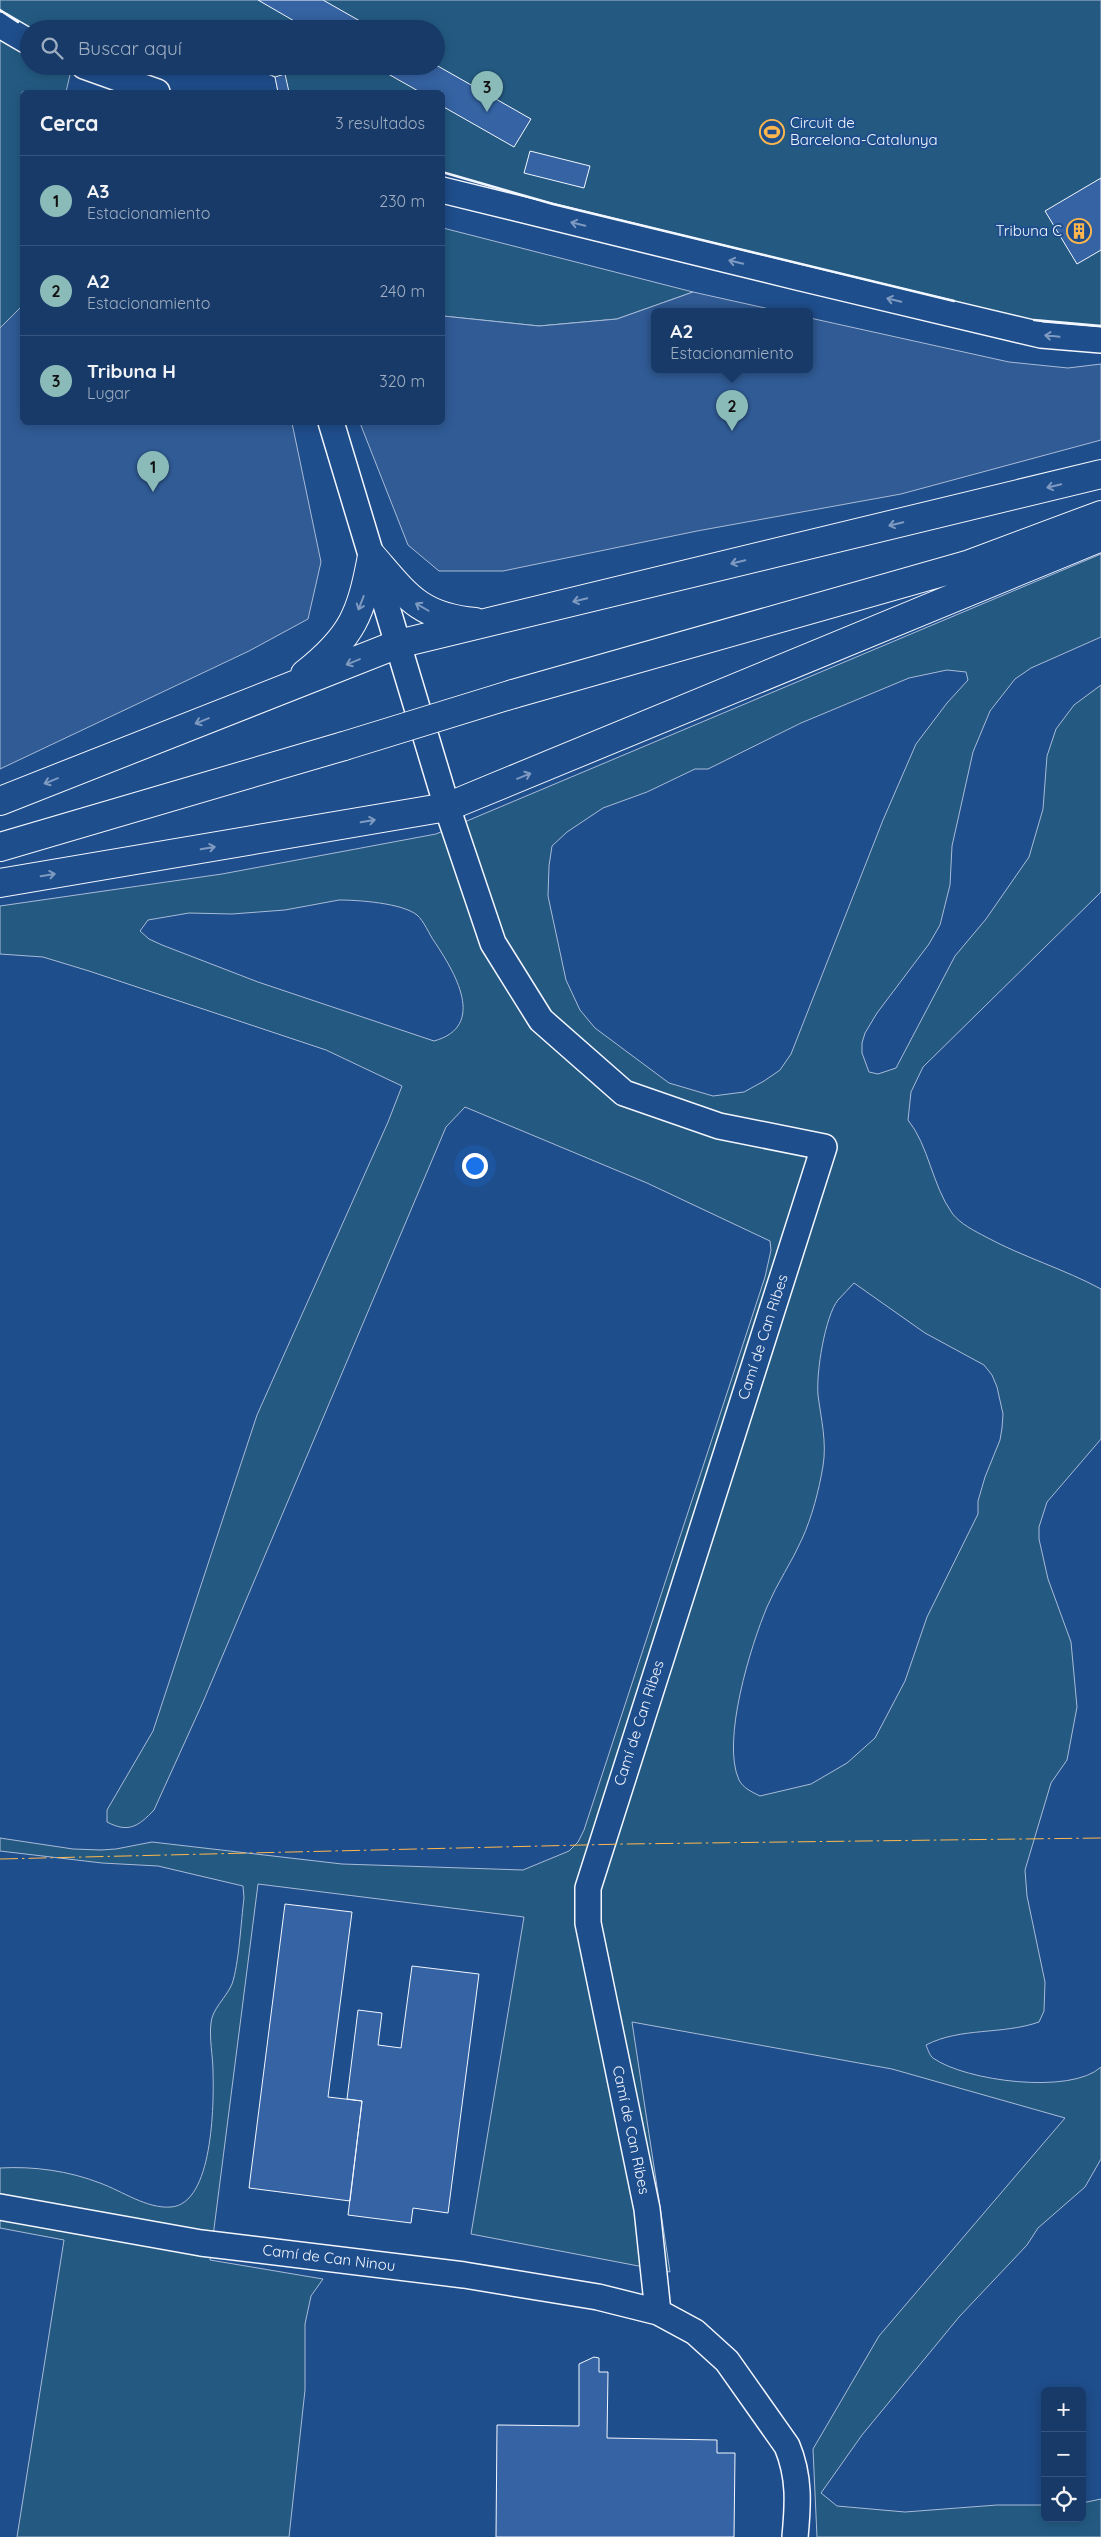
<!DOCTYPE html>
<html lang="es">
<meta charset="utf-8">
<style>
:root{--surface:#173a69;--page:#244571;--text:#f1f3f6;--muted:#9eadc0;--line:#36547d;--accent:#8bbbb9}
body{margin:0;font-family:Quicksand,sans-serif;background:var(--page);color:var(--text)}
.controls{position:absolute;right:15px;bottom:15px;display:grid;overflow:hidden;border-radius:8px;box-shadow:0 2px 12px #0003}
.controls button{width:45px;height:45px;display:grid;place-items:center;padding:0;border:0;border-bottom:1px solid var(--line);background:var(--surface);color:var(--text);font:25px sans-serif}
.you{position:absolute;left:474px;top:1165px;width:18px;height:18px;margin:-12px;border:4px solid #fff;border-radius:50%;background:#1a73e8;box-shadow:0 0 0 8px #1a73e833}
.badge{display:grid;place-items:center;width:32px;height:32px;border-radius:50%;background:var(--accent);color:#111;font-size:16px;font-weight:700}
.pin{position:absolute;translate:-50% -41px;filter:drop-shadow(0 1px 2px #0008)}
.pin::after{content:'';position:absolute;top:26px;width:18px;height:15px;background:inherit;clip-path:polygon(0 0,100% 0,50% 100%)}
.popup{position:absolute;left:651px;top:308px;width:162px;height:65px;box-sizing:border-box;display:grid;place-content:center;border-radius:8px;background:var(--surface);filter:drop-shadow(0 1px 4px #0005);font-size:16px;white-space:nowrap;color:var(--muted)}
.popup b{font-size:19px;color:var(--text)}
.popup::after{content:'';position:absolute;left:50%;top:100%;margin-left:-10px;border:10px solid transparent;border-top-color:var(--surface)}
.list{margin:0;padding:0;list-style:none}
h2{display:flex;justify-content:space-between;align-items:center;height:65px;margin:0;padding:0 20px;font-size:21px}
h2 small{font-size:16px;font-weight:400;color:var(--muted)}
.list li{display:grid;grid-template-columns:32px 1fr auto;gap:15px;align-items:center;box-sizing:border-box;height:90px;padding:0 20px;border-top:1px solid var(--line)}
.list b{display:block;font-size:19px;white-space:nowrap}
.list p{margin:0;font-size:16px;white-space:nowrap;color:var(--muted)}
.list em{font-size:16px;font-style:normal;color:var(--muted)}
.icon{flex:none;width:28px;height:28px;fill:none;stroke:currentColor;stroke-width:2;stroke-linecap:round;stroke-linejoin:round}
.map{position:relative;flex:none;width:1101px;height:2537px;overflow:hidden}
.search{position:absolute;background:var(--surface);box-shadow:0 2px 12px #0003;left:20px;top:20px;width:425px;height:55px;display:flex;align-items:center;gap:12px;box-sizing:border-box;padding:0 18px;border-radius:28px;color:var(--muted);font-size:19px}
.panel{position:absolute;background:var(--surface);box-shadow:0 2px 12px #0003;left:20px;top:90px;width:425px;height:335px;border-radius:8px}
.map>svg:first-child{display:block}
.green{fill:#245a82;stroke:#a8bbd7;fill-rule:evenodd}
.parking{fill:#305b95;stroke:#a8bbd7}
.building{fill:#3563a3;stroke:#f2f6ff}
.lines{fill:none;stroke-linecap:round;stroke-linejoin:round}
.minor-casing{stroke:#f2f6ff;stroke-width:28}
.highway-casing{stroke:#f2f6ff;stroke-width:30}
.minor{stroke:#1f4e8c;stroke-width:25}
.highway{stroke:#1f4e8c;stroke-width:28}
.highway-bridge-casing{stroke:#f2f6ff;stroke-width:30;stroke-linecap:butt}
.highway-bridge{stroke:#1f4e8c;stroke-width:28}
.fence{stroke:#f2f6ff;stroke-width:1;stroke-dasharray:6 2.5;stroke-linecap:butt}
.wall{stroke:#f2f6ff;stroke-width:2.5}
.power{stroke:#ffb74d;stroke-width:1;stroke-dasharray:18 4 2.5 4;stroke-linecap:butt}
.oneway{stroke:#7e9ac0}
.labels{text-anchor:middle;stroke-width:4;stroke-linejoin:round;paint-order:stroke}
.poi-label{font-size:15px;fill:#f2f6ff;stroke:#1f4e8c;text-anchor:start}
.street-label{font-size:15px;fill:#f2f6ff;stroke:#1f4e8c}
</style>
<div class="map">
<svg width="1101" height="2537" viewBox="0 0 1101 2537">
<rect width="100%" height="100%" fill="#1f4e8c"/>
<!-- green -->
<path class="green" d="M0 0H1101V326L1019 319 914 291 553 204 443 172 442 92H278L275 77 248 66H436V29H29V66H72L66 92H22V306L0 328Z
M443 228 693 292 617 319 539 326 443 316Z
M1101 554V637L1031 668 1015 679 990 711 973 752 952 846 950 885 940 925 929 944 877 1013 865 1033 862 1043V1053L869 1072 878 1074 896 1068 955 956 986 919 1029 857 1043 809 1047 756 1056 729 1074 705 1101 685V892L923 1067 911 1092 908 1120C929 1146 932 1185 952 1213 960 1224 975 1231 986 1237 1023 1257 1064 1269 1101 1289V1439L1047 1502 1039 1527V1539L1048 1579 1071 1642 1077 1707 1067 1760 1051 1783 1025 1870 1027 1896 1045 1982 1044 2011 1039 2022C1002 2035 961 2027 926 2045 928 2050 930 2056 933 2058 965 2081 1071 2095 1101 2067V2159L1085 2187 1038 2228 1027 2245 959 2317 862 2435 821 2493 837 2506 905 2512 997 2505H1045V2518H1082V2503L1101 2499V2537H817L813 2449 879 2336 1065 2118 892 2069 632 2022 670 2272 471 2234 524 1917 258 1884 210 2260 323 2279 311 2296 305 2324V2390L289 2537H17L64 2240 0 2228V2168C34 2166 69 2171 100 2183 122 2191 147 2209 171 2207 213 2204 214 2104 213 2072 213 2056 209 2039 211 2023 212 2009 226 1998 232 1984 239 1964 241 1921 244 1898L243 1886 158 1866 102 1863 0 1851V1838L73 1849 101 1850 116 1849 152 1842 342 1864 523 1870 569 1851 578 1842 584 1830 765 1277 771 1250 770 1241 647 1183 465 1107 446 1127 203 1702 154 1810C138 1827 128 1833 107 1822V1810L153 1731 257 1415 388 1122 402 1086 326 1050 89 971 43 957 0 954V906L222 874 436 834ZM947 670 966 672 968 680 947 703 916 744 883 820 791 1054 780 1070 764 1081 744 1092 713 1096 669 1083 595 1028 580 1010 566 980 548 896 549 866 552 846 567 832 603 808 647 792 695 769H708L801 723 909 678ZM339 900C358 900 402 903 417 915 424 921 429 934 434 941 454 971 488 1026 434 1041L258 982 162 945 149 939 140 931 148 920 189 913 232 914 285 910ZM854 1283 925 1333 984 1365 992 1375 997 1387 1003 1414 1002 1428 1000 1440 985 1477 978 1501V1514L927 1617 905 1681 875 1738 847 1763 811 1784 760 1796C752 1792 743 1788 739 1780 721 1741 751 1645 767 1607 777 1583 792 1562 802 1539 812 1517 819 1490 823 1466 827 1442 821 1419 818 1395 816 1373 825 1316 838 1300 843 1294 849 1289 854 1283Z"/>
<!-- parking -->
<path class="parking" d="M693 292 783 312H654V370H810V318L1009 362 1068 368 1101 364V440L901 494 697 531 503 571H439L408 545 360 423 442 422 443 316 539 326 617 319Z
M22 306V422L292 423 321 562 308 619 249 651 0 769V328Z"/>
<!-- building -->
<path class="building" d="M258 0H323L374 29H308Z
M436 65 531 119 514 147 442 106V92H420L374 66Z
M285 74 289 92H278L275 77Z
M530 151 590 166 584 188 524 173Z
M1101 178V250L1077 264 1045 211Z
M285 1904 352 1912 328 2097 362 2101 350 2201 249 2188Z
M412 1966 479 1974 448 2213 413 2208 411 2223 348 2215 362 2101 347 2099 358 2010 382 2013 378 2045 401 2048Z
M594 2357 599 2358V2372H608L607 2438 717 2440V2453H735L734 2537H496L497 2425 579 2426V2364Z"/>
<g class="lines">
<defs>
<path id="minor" d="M0 25 29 42
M84 66 157 92
M442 190 797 277 1041 335 1101 340
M331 422 447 807 493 943 541 1020 624 1093 719 1126 824 1147 588 1888V1923L647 2209 658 2312
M0 2207 201 2243 464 2275 598 2297 658 2312 695 2332 727 2361 787 2446C800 2477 798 2505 795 2537"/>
<path id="highway" d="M372 556C406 595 419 617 475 622
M305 674C353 636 361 614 372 556
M513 694 967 565 1101 515
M0 801 398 644 1101 474
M0 847 344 746
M0 883 447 807 1101 537"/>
</defs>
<!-- minor casing -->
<use href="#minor" class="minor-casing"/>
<!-- highway casing -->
<use href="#highway" class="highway-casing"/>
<!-- minor -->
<use href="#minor" class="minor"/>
<!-- highway -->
<use href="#highway" class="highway"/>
<defs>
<path id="highway-bridge" d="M344 746 513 694"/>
</defs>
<!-- highway-bridge casing -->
<use href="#highway-bridge" class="highway-bridge-casing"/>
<!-- highway-bridge -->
<use href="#highway-bridge" class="highway-bridge"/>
<!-- fence -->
<path class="fence" d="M248 66 275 77"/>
<!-- wall -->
<path class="wall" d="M0 10 18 22
M125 66 134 70 143 66
M442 172 553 204 954 301
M1034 320 1101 326"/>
<!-- power -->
<path class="power" d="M0 1859 625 1844 1101 1838"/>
</g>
<!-- one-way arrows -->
<defs><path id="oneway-shaft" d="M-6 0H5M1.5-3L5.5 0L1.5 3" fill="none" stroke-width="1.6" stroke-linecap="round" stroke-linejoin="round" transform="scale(1.25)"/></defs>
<g class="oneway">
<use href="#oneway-shaft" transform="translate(578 224) rotate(-166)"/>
<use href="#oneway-shaft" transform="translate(736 262) rotate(-166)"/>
<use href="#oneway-shaft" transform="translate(894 300) rotate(-167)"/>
<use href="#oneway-shaft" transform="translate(1052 336) rotate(-174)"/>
<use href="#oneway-shaft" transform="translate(1054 486) rotate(166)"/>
<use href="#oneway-shaft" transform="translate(896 524) rotate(167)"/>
<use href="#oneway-shaft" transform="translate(738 562) rotate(167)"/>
<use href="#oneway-shaft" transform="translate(580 600) rotate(167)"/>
<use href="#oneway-shaft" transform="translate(361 603) rotate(111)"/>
<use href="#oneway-shaft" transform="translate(422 607) rotate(-150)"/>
<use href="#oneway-shaft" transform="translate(353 662) rotate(158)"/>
<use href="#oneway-shaft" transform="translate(202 721) rotate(158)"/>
<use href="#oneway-shaft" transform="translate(524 776) rotate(-22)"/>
<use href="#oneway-shaft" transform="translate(51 781) rotate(158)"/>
<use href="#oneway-shaft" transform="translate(368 821) rotate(-10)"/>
<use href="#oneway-shaft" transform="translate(208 848) rotate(-10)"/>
<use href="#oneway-shaft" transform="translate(48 875) rotate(-10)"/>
</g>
<!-- icons -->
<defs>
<symbol id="stadium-ring" viewBox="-11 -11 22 22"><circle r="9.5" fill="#1f4e8c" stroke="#ffb74d" stroke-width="1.5"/><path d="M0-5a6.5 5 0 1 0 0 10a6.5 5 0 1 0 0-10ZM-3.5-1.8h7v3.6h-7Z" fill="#ffb74d"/></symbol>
<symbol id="building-ring" viewBox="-11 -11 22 22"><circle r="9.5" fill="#1f4e8c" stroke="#ffb74d" stroke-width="1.5"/><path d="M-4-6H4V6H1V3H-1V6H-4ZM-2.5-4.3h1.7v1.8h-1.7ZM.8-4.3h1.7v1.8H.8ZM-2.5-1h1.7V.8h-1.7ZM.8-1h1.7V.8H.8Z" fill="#ffb74d"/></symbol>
</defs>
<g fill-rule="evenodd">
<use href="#stadium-ring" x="758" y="118" width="28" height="28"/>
<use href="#building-ring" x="1065" y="217" width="28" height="28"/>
</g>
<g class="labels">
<!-- poi labels -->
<g class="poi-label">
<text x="790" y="128">Circuit de<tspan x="790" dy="17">Barcelona-Catalunya</tspan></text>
<text x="1062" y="236" text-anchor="end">Tribuna C</text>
</g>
<!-- street labels -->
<g class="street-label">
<text transform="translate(763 1337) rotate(-72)" y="5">Camí de Can Ribes</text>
<text transform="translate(639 1723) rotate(-72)" y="5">Camí de Can Ribes</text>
<text transform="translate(631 2130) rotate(78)" y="5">Camí de Can Ribes</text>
<text transform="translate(329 2258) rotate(7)" y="5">Camí de Can Ninou</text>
</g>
</g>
</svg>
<div class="controls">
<button>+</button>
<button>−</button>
<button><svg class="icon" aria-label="locate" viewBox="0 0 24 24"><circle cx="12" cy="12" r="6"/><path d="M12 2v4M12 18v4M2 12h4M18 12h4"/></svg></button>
</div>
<div class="you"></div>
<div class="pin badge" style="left:153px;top:492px">1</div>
<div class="pin badge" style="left:732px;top:431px">2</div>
<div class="popup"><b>A2</b>Estacionamiento</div>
<div class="pin badge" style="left:487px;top:112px">3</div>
<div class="search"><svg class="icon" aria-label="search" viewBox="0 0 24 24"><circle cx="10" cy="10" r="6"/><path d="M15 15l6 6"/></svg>Buscar aquí</div>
<section class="panel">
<h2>Cerca<small>3 resultados</small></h2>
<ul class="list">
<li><span class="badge">1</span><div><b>A3</b><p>Estacionamiento</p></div><em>230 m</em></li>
<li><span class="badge">2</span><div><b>A2</b><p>Estacionamiento</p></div><em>240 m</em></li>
<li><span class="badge">3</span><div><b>Tribuna H</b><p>Lugar</p></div><em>320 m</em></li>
</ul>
</section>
</div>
